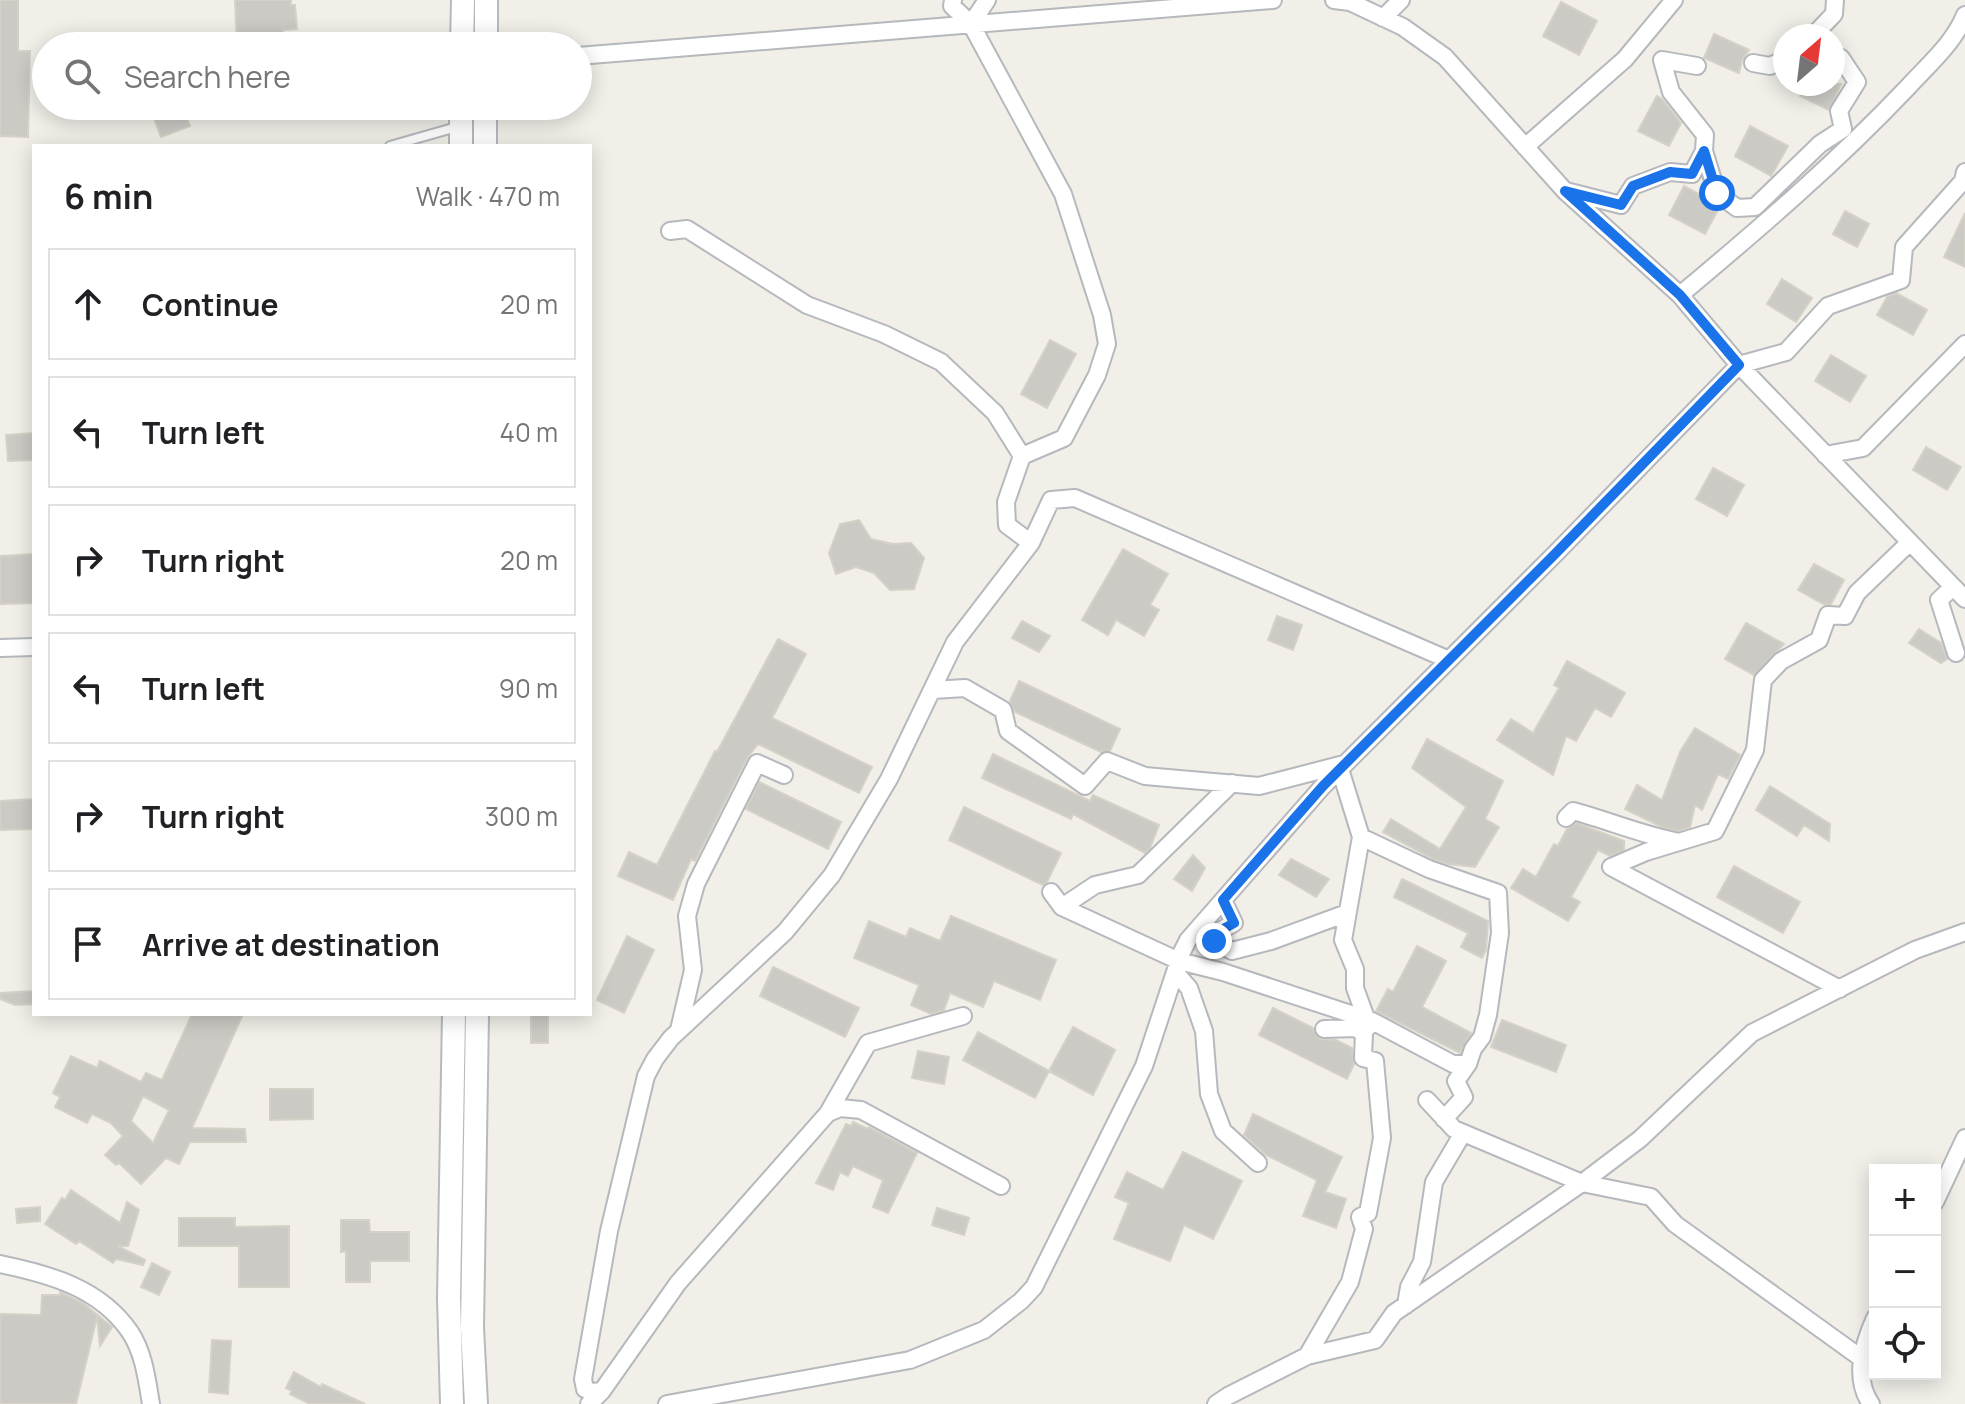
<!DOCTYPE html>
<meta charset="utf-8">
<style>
:root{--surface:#fff;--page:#f6f6f6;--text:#202124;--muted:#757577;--line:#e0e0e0}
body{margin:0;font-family:Manrope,sans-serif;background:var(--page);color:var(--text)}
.controls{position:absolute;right:24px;bottom:24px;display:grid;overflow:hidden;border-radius:0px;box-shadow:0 4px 20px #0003}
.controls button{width:72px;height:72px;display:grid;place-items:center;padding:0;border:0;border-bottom:2px solid var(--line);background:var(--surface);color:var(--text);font:40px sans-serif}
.compass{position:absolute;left:1773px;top:24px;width:72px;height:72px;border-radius:50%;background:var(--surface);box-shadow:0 4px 20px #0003;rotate:28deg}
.stop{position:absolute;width:24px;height:24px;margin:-18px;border:6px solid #1a73e8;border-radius:50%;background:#fff}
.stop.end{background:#1a73e8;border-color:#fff;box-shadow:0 2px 8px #0008}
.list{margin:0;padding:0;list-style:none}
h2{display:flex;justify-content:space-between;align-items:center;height:104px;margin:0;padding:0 32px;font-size:34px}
h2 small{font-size:26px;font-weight:400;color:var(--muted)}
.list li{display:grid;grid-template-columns:52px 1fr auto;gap:24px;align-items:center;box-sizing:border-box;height:112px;margin:0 16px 16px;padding:0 16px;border:2px solid var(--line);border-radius:0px}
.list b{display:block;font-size:30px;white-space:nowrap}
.list em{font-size:26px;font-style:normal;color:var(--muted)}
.icon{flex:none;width:44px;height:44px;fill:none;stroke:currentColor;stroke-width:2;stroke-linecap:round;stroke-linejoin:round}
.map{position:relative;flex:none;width:1965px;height:1404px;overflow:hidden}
.search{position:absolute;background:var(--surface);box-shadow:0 4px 20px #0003;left:32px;top:32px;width:560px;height:88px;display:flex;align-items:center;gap:20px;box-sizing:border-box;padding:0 28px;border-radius:44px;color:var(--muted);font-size:30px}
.panel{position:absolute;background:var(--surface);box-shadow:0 4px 20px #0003;left:32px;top:144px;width:560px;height:872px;border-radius:0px}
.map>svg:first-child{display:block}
.building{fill:#cccac5;stroke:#d6d1c6;stroke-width:2;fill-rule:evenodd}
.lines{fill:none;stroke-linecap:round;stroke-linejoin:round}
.service-casing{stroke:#b5b8bc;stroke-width:12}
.minor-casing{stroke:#b5b8bc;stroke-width:20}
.secondary-casing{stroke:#b6babf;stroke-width:26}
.service{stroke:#fff;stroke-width:8}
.minor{stroke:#fff;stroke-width:16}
.secondary{stroke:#fff;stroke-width:22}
.route{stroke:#1a73e8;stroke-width:10}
</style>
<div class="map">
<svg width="1965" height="1404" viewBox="0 0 1965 1404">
<rect width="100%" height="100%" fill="#f1efe8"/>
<!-- building -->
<path class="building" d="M0 0H18V51H30L28 137 0 136Z
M235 0H291V5H295L297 29 283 30V44H275V46H237Z
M1561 2 1597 21 1579 55 1543 36Z
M1714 34 1749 50 1742 60 1739 73 1704 58Z
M1806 84H1841L1829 110 1800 96Z
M1657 96 1662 99 1681 123 1669 146 1638 131Z
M183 107 190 126 161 137 154 118Z
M1750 126 1788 146 1771 176 1735 156Z
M1684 186 1708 199 1719 208 1705 234 1669 215Z
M1845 211 1869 224 1857 247 1833 234Z
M1965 213V267L1944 257Z
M1782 279 1812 298 1796 322 1767 304Z
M1896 293 1927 310 1913 335 1877 315 1887 297Z
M1050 340 1076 354 1047 408 1021 394Z
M1831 355 1866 376 1850 402 1815 381Z
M34 433V460L8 461 6 435Z
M1926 447 1961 467 1947 490 1913 470Z
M1713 468 1744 485 1727 516 1696 499Z
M859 520 871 539 893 544 911 543 924 558 914 589 890 590 874 573 856 567 836 574 829 553 840 524Z
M1123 549 1168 574 1150 605 1159 610 1144 636 1116 620 1108 635 1082 620Z
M34 554V603L0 604V556Z
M1814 564 1844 580 1831 604 1825 605 1798 590Z
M1277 616 1302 625 1293 650 1268 640Z
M1022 621 1050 636 1039 652 1012 638Z
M1746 623 1784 644 1754 675 1725 659Z
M1919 629 1941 643 1947 659 1941 663 1909 643Z
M778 639 806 654 772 718 872 767 859 793 758 744 747 758 695 861 691 859 673 900 618 876 629 852 657 865 715 751 717 752Z
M1567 661 1625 693 1611 717 1595 708 1576 741 1566 736 1553 775 1497 740 1511 719 1533 733 1559 688 1554 685Z
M1019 681 1120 729 1110 751 1101 752 1015 712 1010 701Z
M1695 728 1740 755 1728 779 1718 774 1702 810 1695 805 1690 827 1678 831 1662 827 1625 809 1637 785 1662 800 1680 752Z
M1427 739 1503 781 1485 819 1499 827 1475 867 1448 864 1433 859 1383 832 1391 819 1440 849 1466 807 1412 768Z
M993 754 1090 801 1093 795 1159 825 1150 848 1145 853 1073 814 1071 819 982 778Z
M759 782 841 822 828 849 746 809Z
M1770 786 1830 824 1829 841 1804 825 1797 836 1756 810Z
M34 799 33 829 0 830V801Z
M964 807 1061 853 1047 882 1043 885 949 840Z
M1576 823 1624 841V850L1610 856 1598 850 1571 897 1580 902 1568 921 1511 888 1523 869 1536 877 1554 844 1558 846 1567 829Z
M1193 855 1205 868 1192 891 1174 879Z
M1291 859 1329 879 1316 897 1279 875Z
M1734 866 1800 902 1783 933 1717 897Z
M1402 879 1488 921 1486 950 1482 958 1461 947 1468 933 1394 897Z
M951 916 1056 960 1040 1000 994 981 983 1007 950 993 944 1010 931 1014 911 1005 919 985 854 958 869 921 906 937 910 928 940 941Z
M627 936 654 950 624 1013 597 1000Z
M1417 946 1446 961 1422 1007 1471 1033 1460 1053 1376 1011 1388 989 1393 992Z
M773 967 859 1008 845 1037 760 996Z
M34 991V1004L15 1005 0 999V993Z
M1273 1008 1313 1028 1320 1039 1336 1040 1352 1048 1354 1064 1347 1079 1259 1035Z
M192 1014H243L192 1128 245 1129 246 1142H190L179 1164 166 1158 141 1184 119 1163 116 1165 105 1155 123 1136 111 1123 92 1114 87 1123 55 1107 60 1097 53 1093 71 1056 97 1068 100 1061 141 1082 146 1073 162 1080ZM143 1096 169 1110 153 1143 131 1121Z
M531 1014H548V1043H531Z
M1502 1020 1566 1045 1556 1072 1491 1047Z
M1073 1027 1115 1050 1093 1095 1049 1071Z
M978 1032 1049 1071 1035 1098 963 1060Z
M918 1051 949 1057 944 1084 912 1078Z
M270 1089H313V1119L270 1120Z
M1253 1114 1342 1157 1325 1192 1346 1199 1336 1228 1303 1216 1317 1180 1266 1155 1244 1135Z
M853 1122 868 1129 869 1127 917 1153 888 1213 873 1207 883 1180 853 1166 848 1176 840 1172 833 1190 816 1183 846 1124 851 1126Z
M1183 1152 1242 1181 1213 1239 1184 1225 1170 1261 1114 1239 1129 1203 1115 1197 1127 1172 1163 1190Z
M71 1190 120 1223 127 1202 139 1210 128 1246H118L145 1260 143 1265 116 1259 113 1263 79 1241 76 1244 45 1224 62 1198 65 1200Z
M40 1207V1221L17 1223 16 1209Z
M937 1208 969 1218 964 1235 932 1225Z
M179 1218H235V1227L289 1226V1287H239V1246H179Z
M341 1220H369L370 1232H409V1261H370V1282H346V1251L341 1252Z
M152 1263 170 1272 159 1295 141 1287Z
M60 1292 83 1303 112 1327 100 1346 97 1317 76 1404H0V1314L41 1315 42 1295H60Z
M212 1340 231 1341 228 1394 209 1392Z
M294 1372 321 1387 322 1384 365 1404H310L290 1394 292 1391 286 1388Z"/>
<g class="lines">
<defs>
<path id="service" d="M390 146 460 126"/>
<path id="minor" d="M953 0 952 6 971 24 1063 194 1102 315 1107 344 1097 375 1064 438 1022 456
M1334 0 1350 2 1403 27 1445 57 1565 191 1680 295 1739 365 1965 599
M1383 18 1401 0
M971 24 987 0
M1813 36 1834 14 1835 0
M578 56 1273 0
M1753 63 1770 66 1785 59
M1525 147 1625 59 1674 0
M1704 151 1717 193 1737 208 1755 207 1820 144 1843 129 1839 111 1857 82 1841 58 1833 57
M1566 191 1621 205 1633 186 1670 172 1692 174 1704 151 1705 135 1671 92 1662 60 1697 66
M670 231 687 229 807 305 884 334 941 362 995 413 1022 456 1006 502 1007 525 1031 543
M1680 295C1760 228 1836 163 1908 87 1928 65 1954 43 1965 15
M1825 455 1863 448 1965 344
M1952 588 1939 600 1956 653
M0 648 34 647
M933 690 965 688 1003 710 1008 731 1085 786 1107 761 1145 776 1259 786 1344 764
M1340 769 1361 837 1429 869 1498 893 1500 933 1488 1015 1482 1037 1473 1049 1468 1064 1456 1081 1464 1097 1444 1119
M1566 818 1573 811C1607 820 1639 834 1675 841
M1361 837 1343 940 1355 969V988L1366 1018
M1051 892 1062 907 1095 885 1138 875 1232 783
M1223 900 1234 923 1218 932 1214 941 1232 951 1271 941 1347 913
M1062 907 1179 961 1223 972 1372 1021
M1175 972 1189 988 1204 1031 1209 1094 1223 1131 1258 1163
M1840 989 1611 867 1646 852 1715 831 1755 750 1763 680 1781 661 1819 640 1828 615 1845 616 1857 593 1909 543
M1367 1028 1372 1021 1453 1064H1468
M679 1030 693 970 687 916 696 884 757 763 784 775
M1427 1100 1454 1129 1582 1183 1651 1197 1675 1224 1861 1358
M828 1113 868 1043 963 1016
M1935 1202 1965 1138
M0 1264C49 1274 100 1288 130 1332 144 1353 147 1380 151 1404
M1406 1305 1409 1287 1422 1262 1434 1182 1463 1133
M1307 1356 1375 1340 1394 1313 1582 1183 1640 1139 1752 1033 1915 950 1965 932
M602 1391 592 1392 585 1389 583 1379 609 1231 646 1076 655 1059 671 1038 785 932 832 875 889 779 955 642 1031 543 1051 500 1075 498 1449 660
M589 1404 602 1391 678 1283 828 1113 840 1108 861 1110 1001 1186
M667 1404 910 1360 984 1330 1021 1301 1034 1287 1144 1066 1181 954 1188 940 1323 786 1556 553 1739 365 1786 352 1828 306 1901 280 1904 247 1963 181 1965 172
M1216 1404 1228 1396 1307 1356 1350 1282 1364 1229 1360 1217 1368 1213 1382 1138 1375 1061 1363 1058 1364 1033 1355 1028 1324 1029
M1871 1404C1853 1378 1863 1345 1875 1318"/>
<path id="secondary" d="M462 46 463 0
M486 46V0
M461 146V106
M485 146V106
M452 1404 449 1298 454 1014
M476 1404 472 1328 477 1014"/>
</defs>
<!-- service casing -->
<use href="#service" class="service-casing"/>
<!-- minor casing -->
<use href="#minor" class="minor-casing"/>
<!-- secondary casing -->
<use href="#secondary" class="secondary-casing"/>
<!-- service -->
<use href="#service" class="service"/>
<!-- minor -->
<use href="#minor" class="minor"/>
<!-- secondary -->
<use href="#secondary" class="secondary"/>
</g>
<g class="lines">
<!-- route -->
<path class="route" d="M1214 941 1218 932 1234 923 1223 900 1323 786 1556 553 1739 365 1680 295 1565 191 1621 205 1633 186 1670 172 1692 174 1704 151 1717 193"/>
</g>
</svg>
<div class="controls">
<button>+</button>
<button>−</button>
<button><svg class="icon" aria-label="locate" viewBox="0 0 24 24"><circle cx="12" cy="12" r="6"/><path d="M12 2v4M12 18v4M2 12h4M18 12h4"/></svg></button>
</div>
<svg class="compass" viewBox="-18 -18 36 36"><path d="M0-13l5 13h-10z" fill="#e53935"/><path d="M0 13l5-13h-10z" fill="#757577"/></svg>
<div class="stop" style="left:1717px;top:193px"></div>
<div class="stop end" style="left:1214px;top:941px"></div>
<div class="search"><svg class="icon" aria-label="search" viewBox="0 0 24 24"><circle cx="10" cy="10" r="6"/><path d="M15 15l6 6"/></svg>Search here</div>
<section class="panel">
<h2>6 min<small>Walk · 470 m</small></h2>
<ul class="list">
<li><svg class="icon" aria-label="ahead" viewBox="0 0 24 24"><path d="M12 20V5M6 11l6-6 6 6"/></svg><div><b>Continue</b></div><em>20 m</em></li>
<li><svg class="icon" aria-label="left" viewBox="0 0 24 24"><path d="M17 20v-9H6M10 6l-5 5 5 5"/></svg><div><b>Turn left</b></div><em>40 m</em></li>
<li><svg class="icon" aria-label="right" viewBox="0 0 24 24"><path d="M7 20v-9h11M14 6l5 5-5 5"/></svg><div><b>Turn right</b></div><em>20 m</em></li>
<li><svg class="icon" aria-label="left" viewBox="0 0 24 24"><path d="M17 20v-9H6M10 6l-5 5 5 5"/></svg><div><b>Turn left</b></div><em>90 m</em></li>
<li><svg class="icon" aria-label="right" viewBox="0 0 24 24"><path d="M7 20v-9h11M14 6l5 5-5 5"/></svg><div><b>Turn right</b></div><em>300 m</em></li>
<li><svg class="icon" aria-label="arrive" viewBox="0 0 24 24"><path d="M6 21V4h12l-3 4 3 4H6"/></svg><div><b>Arrive at destination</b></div></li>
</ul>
</section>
</div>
